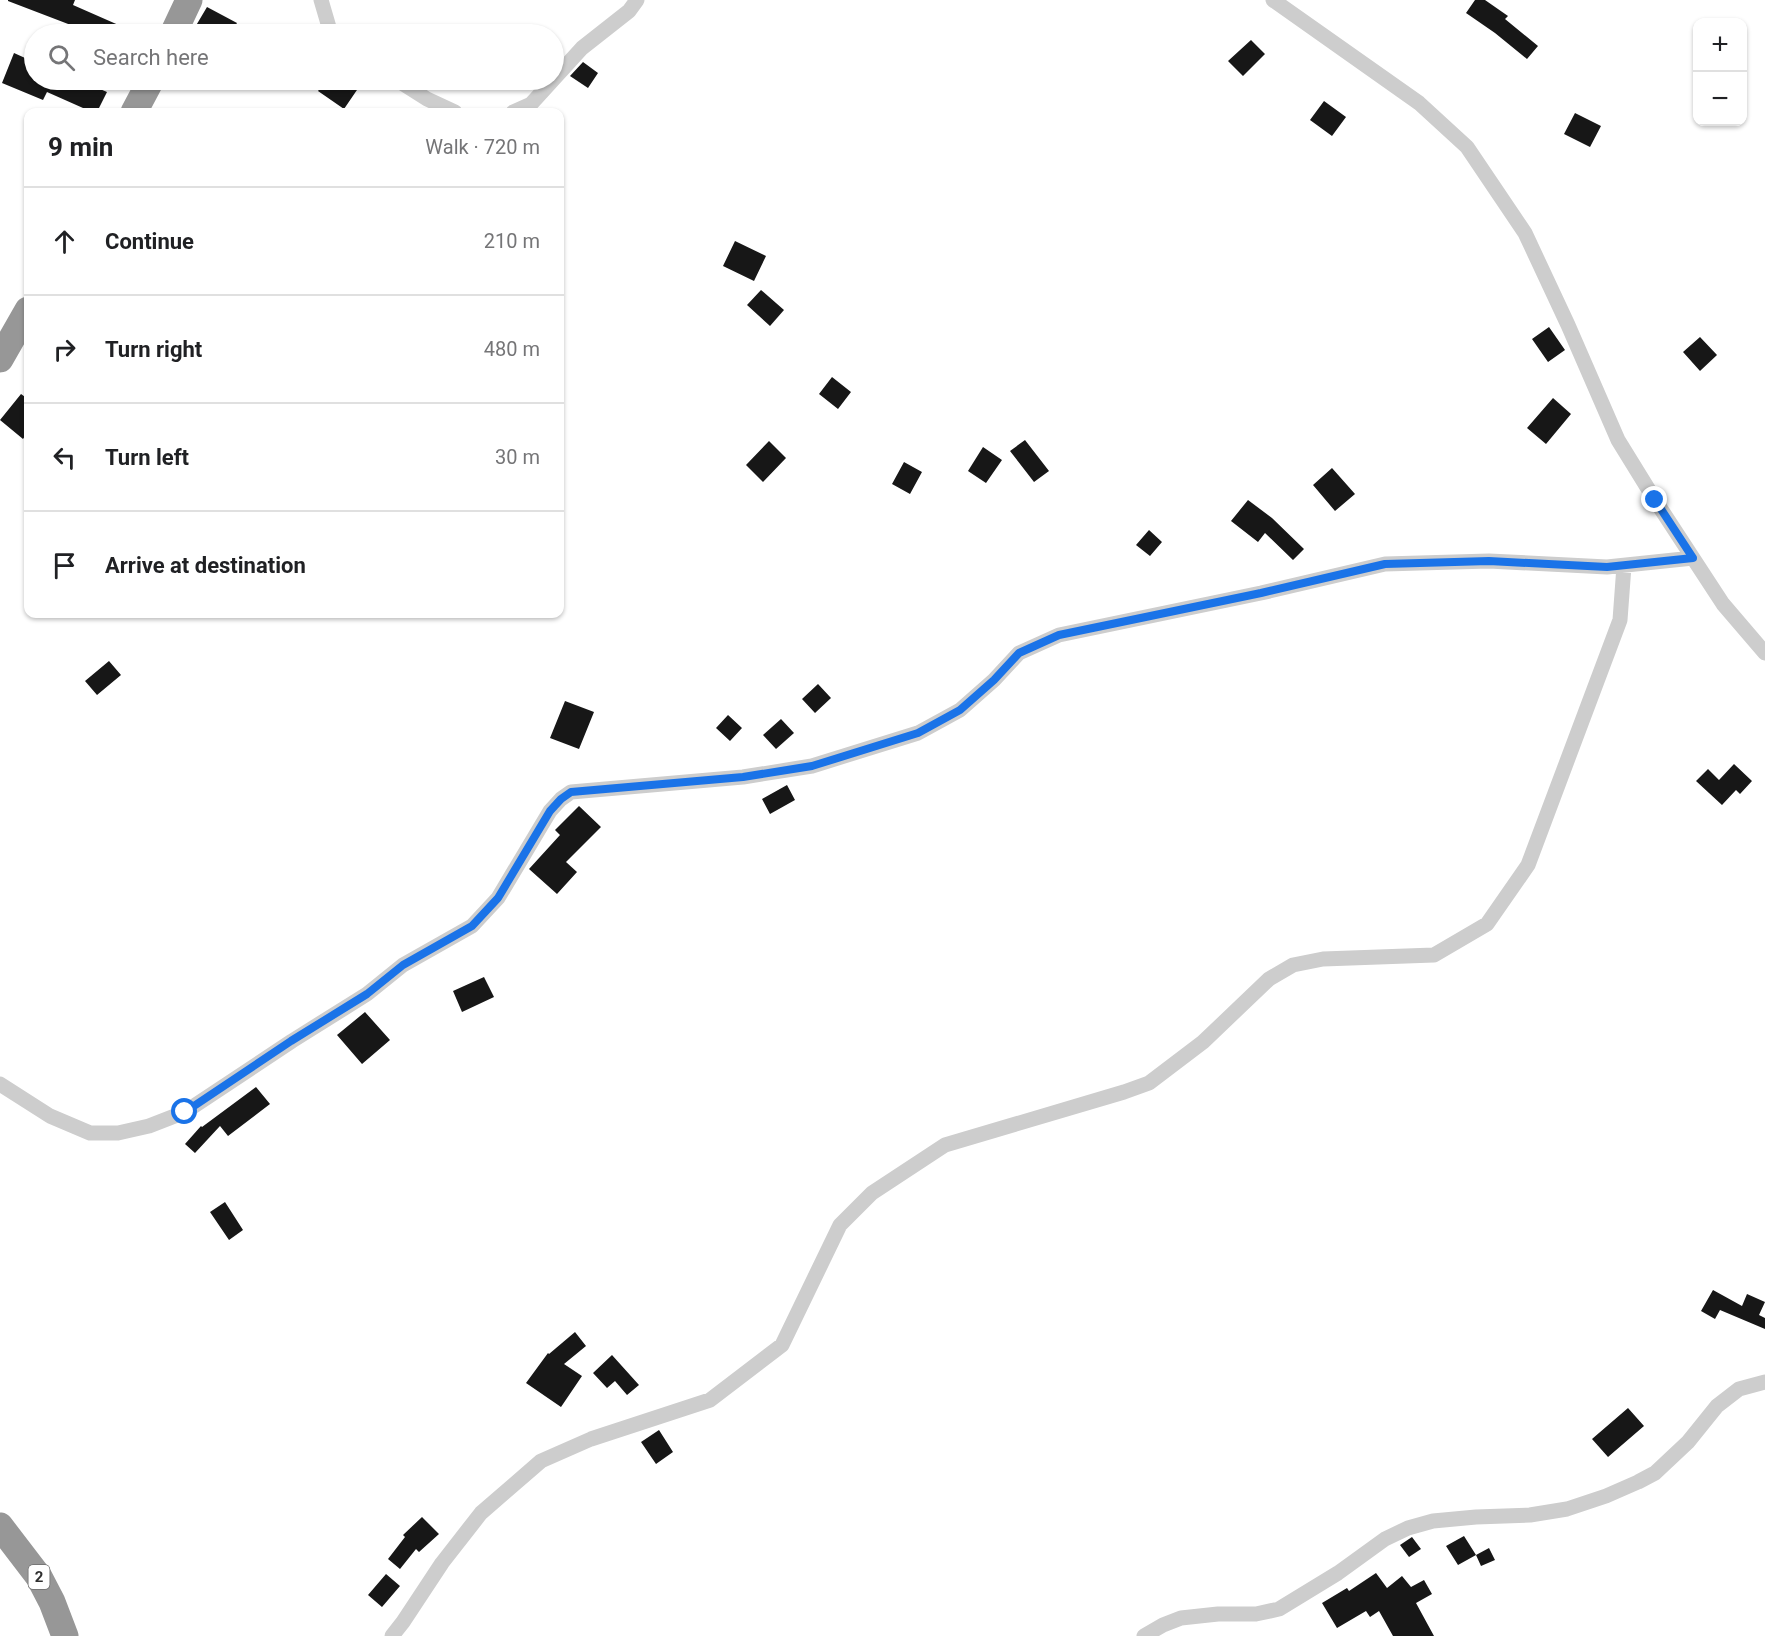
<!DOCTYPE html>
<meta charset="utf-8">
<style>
:root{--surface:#fff;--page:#f2f2f2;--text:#202124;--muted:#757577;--line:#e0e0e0}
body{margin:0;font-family:Roboto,sans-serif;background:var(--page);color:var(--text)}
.controls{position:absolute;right:18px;top:18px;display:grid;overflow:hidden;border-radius:12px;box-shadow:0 2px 4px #0004}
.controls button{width:54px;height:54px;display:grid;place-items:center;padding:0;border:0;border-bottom:2px solid var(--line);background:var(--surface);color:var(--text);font:30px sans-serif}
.stop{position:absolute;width:18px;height:18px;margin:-14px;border:4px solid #1a73e8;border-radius:50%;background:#fff}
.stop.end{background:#1a73e8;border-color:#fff;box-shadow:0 2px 6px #0008}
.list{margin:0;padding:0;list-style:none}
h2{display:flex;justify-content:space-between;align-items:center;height:78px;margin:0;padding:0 24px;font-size:26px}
h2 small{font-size:20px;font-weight:400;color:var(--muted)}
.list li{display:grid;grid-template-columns:39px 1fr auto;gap:18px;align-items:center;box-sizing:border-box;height:108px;padding:0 24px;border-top:2px solid var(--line)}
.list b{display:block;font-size:22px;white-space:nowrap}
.list em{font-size:20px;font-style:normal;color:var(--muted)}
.icon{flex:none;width:33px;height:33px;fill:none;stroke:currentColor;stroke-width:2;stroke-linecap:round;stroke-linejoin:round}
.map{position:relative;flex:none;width:1765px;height:1636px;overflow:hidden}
.search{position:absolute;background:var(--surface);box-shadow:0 2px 4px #0004;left:24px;top:24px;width:540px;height:66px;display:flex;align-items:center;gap:15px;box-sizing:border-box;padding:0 21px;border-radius:33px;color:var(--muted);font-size:22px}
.panel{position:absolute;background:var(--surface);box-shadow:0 2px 4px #0004;left:24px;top:108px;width:540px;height:510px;border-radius:12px}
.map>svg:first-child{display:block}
.building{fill:#171717}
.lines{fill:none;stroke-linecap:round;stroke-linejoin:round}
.street{stroke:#cdcdcd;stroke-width:15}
.highway{stroke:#979797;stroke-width:27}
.route{stroke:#1a73e8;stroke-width:8}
.labels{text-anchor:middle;stroke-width:6;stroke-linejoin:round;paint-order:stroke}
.shield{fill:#fff;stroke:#6e6e6e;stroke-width:1.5}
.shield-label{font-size:15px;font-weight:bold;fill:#303030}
</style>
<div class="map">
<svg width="1765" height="1636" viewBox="0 0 1765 1636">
<rect width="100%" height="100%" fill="#fff"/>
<!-- building -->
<path class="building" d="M8 0H75L73 5 139 34H84L74 30 76 27 8 1Z
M1475 0H1485L1508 16 1505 19 1538 46 1527 59 1495 33 1466 13Z
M207 7 237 23 230 34H191Z
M1251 40 1265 54 1243 76 1228 61Z
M14 53 34 62V80H79L107 92 97 112H92L47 92 43 100 2 83Z
M583 62 598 73 588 88 570 76Z
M326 80H348L359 87 344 109 318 91Z
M1324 101 1346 117 1332 136 1310 120Z
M1575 113 1601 126 1590 147 1564 134Z
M735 241 766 256 754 281 723 266Z
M761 290 784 310 770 326 747 305Z
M1549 327 1565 350 1548 362 1532 339Z
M1700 337 1717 355 1700 371 1683 352Z
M832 377 851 392 838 409 819 394Z
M21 394 28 399V432L23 439 0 420Z
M1553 398 1571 414 1546 444 1527 428Z
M1025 440 1049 471 1034 482 1010 451Z
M769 441 786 458 763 482 746 465Z
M983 447 1002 460 986 483 968 471Z
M904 462 922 472 910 494 892 484Z
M1332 468 1355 494 1335 511 1313 485Z
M1248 500 1272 518 1304 549 1293 560 1265 533 1258 542 1231 521Z
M1149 530 1162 542 1150 556 1136 545Z
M109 661 121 675 97 695 85 681Z
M818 684 831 698 815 713 802 699Z
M565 701 594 712 579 749 550 738Z
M728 715 742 728 730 741 716 728Z
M781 719 794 733 776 749 763 735Z
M1734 764 1752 781 1740 794 1736 790 1722 805 1696 781 1708 769 1719 780Z
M787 785 795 800 770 814 762 799Z
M579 806 601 827 566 862 577 872 557 894 529 869 560 835 555 830Z
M484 977 494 997 462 1012 453 991Z
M365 1012 390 1040 362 1064 337 1035Z
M256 1087 270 1104 228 1136 220 1126 195 1153 185 1144 201 1126 202 1127Z
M225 1202 243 1230 229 1240 210 1212Z
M1713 1290 1742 1306 1747 1294 1765 1302 1759 1315 1765 1318V1329L1720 1310 1715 1319 1701 1311Z
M575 1332 586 1346 564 1364 582 1376 561 1407 526 1383 548 1353 549 1354Z
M612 1355 639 1385 627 1395 615 1381 607 1388 593 1373Z
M1628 1408 1644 1426 1608 1457 1592 1439Z
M659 1430 673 1452 656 1464 641 1442Z
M422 1517 439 1534 419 1552 416 1549 400 1569 388 1559 405 1537 403 1535Z
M1464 1536 1476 1555 1458 1565 1446 1546Z
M1412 1537 1421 1549 1409 1557 1400 1545Z
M1489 1548 1495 1560 1481 1566 1476 1555Z
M1376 1573 1387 1588 1402 1576 1411 1587 1424 1580 1432 1594 1416 1603 1434 1636H1393L1379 1611 1370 1617 1366 1611 1337 1628 1322 1603 1347 1588 1349 1591Z
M386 1574 400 1586 382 1607 368 1595Z"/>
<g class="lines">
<!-- street -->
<path class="street" d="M321 0 331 34
M1273 0 1419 103 1467 147 1525 233 1568 325 1618 440 1655 500 1723 604 1765 653
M397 80 427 99 455 112
M513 112 531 104 582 48 629 11 637 0
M0 1084 50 1116 90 1133H118L149 1126 185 1112 292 1041 367 994 403 965 472 926 498 898 550 811 561 799 571 792 743 777 812 766 918 733 960 710 994 680 1019 653 1059 635 1261 593 1385 564 1489 561 1607 567 1693 558
M392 1636 403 1622 442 1563 481 1513 541 1461 591 1439 710 1400 782 1345 840 1225 872 1193 945 1145 1124 1092 1149 1083 1203 1042 1269 979 1293 965 1323 959 1434 955 1487 924 1528 865 1620 620 1624 566
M1144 1636 1163 1625 1181 1618 1218 1614H1256L1279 1609 1338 1573 1385 1539 1408 1528 1433 1521 1476 1517 1530 1515 1567 1509 1606 1496 1638 1482 1655 1473 1688 1442 1717 1406 1739 1389 1765 1382"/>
<!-- highway -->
<path class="highway" d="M173 34 189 0
M134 112 151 80
M0 359 28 310
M0 1526 39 1577 52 1602 65 1636"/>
</g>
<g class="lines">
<!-- route -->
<path class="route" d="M185 1112 291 1041 367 994 403 965 472 926 498 898 550 811 561 799 571 792 743 777 812 766 918 733 960 710 994 680 1019 653 1059 635 1261 593 1385 564 1489 561 1607 567 1693 558 1655 500"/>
</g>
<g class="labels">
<!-- shield labels -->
<rect class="shield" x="28.5" y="1565" width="21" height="24" rx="4.5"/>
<g class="shield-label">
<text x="39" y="1582">2</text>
</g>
</g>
</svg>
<div class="controls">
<button>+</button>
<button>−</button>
</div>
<div class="stop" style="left:185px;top:1112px"></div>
<div class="stop end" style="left:1655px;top:500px"></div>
<div class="search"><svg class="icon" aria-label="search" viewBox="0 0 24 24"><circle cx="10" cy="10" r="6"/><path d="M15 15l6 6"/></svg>Search here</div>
<section class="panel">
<h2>9 min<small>Walk · 720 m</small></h2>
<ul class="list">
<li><svg class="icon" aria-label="ahead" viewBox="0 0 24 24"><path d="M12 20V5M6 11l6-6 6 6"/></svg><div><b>Continue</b></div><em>210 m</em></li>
<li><svg class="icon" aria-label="right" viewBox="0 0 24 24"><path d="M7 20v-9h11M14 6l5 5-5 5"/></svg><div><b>Turn right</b></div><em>480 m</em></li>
<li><svg class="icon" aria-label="left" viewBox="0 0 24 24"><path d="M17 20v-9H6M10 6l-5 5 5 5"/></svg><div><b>Turn left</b></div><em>30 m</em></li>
<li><svg class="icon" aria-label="arrive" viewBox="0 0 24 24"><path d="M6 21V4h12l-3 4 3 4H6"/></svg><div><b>Arrive at destination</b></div></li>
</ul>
</section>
</div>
